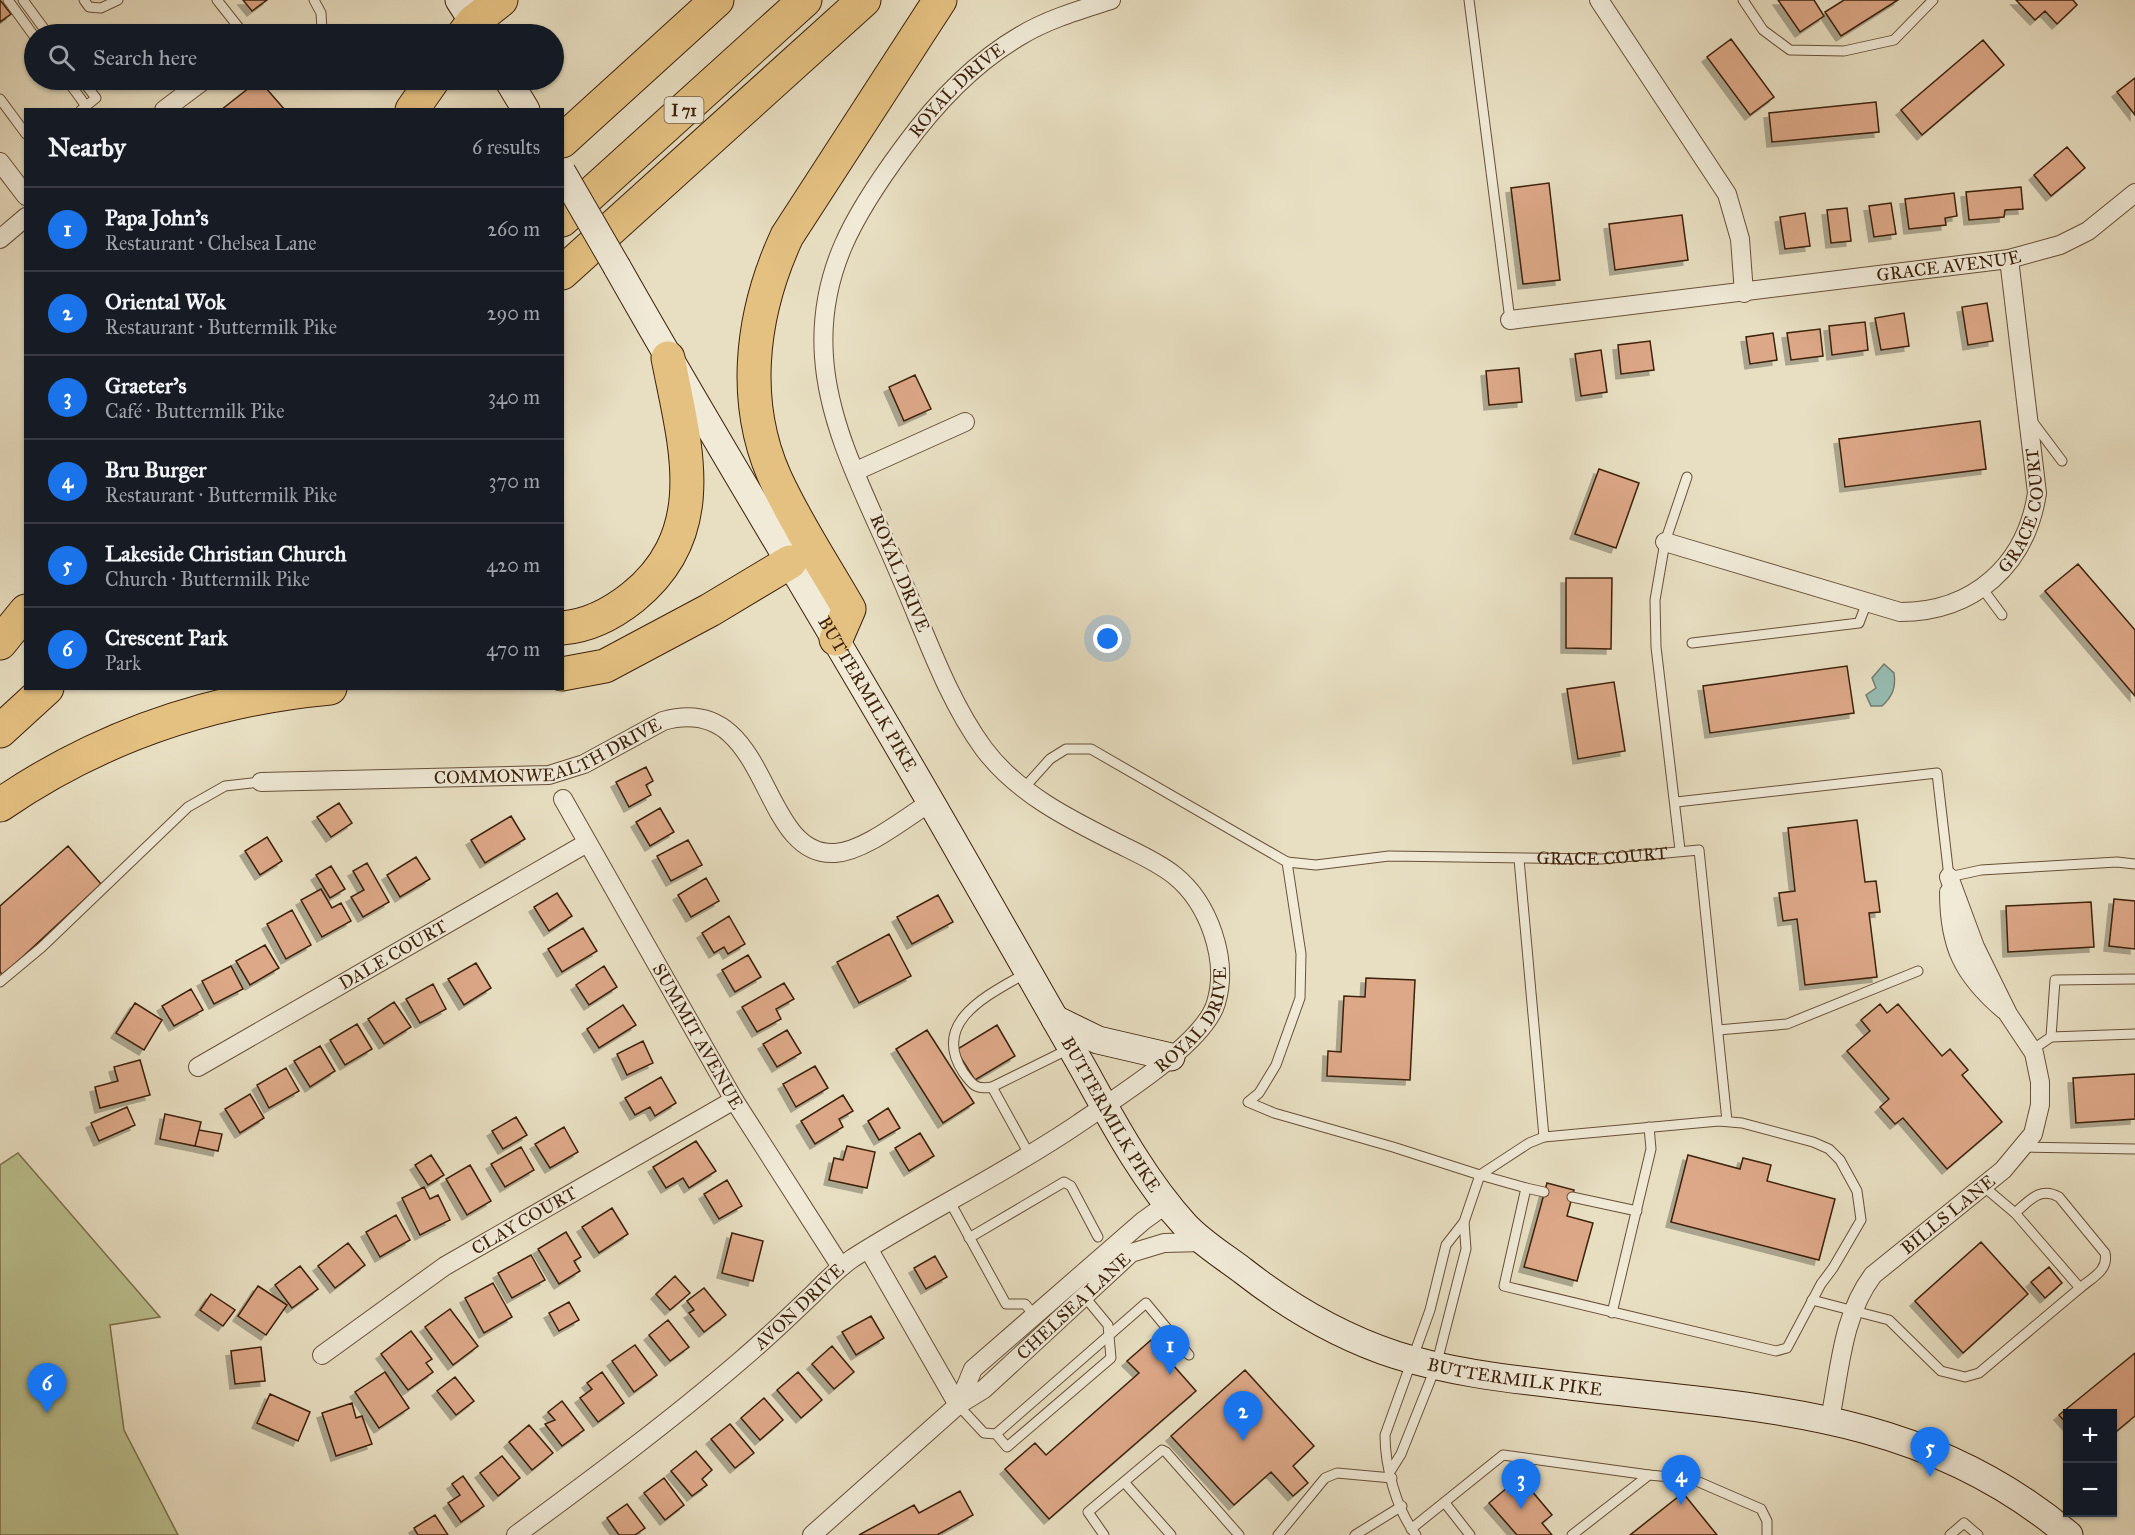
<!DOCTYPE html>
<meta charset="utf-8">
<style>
:root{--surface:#171b24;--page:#20242c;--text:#f1f3f6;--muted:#9ea1a6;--line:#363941;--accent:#1a73e8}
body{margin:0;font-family:"IM FELL Great Primer",serif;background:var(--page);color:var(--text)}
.controls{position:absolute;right:18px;bottom:18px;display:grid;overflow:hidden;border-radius:0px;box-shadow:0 2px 4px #0004}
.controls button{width:54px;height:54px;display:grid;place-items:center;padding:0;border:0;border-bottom:2px solid var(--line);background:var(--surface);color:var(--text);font:30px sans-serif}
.you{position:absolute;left:1108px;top:639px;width:21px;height:21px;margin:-15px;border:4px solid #fff;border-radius:50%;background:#1a73e8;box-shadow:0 0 0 9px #1a73e833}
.badge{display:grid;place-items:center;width:39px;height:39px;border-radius:50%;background:var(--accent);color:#fff;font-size:20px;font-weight:700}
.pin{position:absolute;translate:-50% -50px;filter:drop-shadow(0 2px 3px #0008)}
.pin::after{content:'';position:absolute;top:32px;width:21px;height:18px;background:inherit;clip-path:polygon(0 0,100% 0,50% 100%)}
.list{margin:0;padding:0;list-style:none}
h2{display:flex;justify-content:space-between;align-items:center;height:78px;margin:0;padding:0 24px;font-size:26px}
h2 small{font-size:20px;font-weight:400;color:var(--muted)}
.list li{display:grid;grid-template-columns:39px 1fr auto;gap:18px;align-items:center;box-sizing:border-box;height:84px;padding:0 24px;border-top:2px solid var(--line)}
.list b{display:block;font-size:22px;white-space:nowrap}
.list p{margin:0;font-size:20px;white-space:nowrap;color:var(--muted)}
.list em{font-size:20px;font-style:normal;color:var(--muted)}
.icon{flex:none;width:33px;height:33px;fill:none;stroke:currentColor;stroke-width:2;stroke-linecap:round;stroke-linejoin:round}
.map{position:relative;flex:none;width:2135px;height:1535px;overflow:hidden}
.search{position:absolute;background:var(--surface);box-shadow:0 2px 4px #0004;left:24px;top:24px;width:540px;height:66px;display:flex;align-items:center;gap:15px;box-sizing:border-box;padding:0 21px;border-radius:33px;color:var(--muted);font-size:22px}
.panel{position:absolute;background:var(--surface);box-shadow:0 2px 4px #0004;left:24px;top:108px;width:540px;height:582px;border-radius:0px}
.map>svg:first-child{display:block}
.green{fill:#bbc08f;stroke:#7c704c;stroke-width:1.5}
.water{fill:#97bdb4;stroke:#737e70;stroke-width:1.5}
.building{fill:#dda888;stroke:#3c200a;stroke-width:1.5;filter:url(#shadow)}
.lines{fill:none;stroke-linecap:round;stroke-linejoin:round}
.lane-casing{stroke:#675038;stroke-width:11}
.street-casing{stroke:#675038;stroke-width:20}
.secondary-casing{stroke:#3c200a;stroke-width:29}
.highway-casing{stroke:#3c200a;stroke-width:35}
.lane{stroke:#f0ead7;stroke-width:9}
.street{stroke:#f0ead7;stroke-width:18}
.secondary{stroke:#f0ead7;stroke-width:27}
.highway{stroke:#e4c081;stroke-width:33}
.secondary-bridge-casing{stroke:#3c200a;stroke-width:29;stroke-linecap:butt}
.secondary-bridge{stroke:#f0ead7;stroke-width:27}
.labels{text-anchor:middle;stroke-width:5;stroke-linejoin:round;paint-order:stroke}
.shield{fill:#f0ead7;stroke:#725d48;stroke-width:1.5}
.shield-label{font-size:16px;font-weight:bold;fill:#3c200a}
.street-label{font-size:18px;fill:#3c200a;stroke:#f0ead7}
</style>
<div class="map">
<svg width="2135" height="1535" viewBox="0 0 2135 1535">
<defs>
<filter id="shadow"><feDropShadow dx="-5" dy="5" stdDeviation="0" flood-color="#0004"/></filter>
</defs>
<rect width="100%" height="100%" fill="#e8dfc2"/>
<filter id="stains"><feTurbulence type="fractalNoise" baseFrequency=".00333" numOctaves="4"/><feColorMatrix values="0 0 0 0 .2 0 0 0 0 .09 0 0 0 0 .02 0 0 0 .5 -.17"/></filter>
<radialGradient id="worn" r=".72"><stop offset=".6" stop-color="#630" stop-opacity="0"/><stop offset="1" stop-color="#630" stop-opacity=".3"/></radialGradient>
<!-- green -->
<path class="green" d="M18 1153 160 1317 110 1325 124 1430 178 1535H0V1165Z"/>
<!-- water -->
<path class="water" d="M1884 664 1894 673C1896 687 1893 696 1882 706H1871L1866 695 1876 688 1872 678Z"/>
<!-- building -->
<path class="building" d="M0 0 11 14 0 22Z
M243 0H267L252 11Z
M1778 0H1814L1824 16 1800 32Z
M1844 0H1898L1841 36 1825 12Z
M2016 0H2073L2077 5 2057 24 2045 11 2035 20Z
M1731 39 1774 97 1750 115 1707 57Z
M1983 40 2004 65 1922 135 1901 110Z
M2135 78V115L2117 92Z
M259 80 285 110H221Z
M1876 102 1879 132 1772 142 1769 113Z
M2067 147 2085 168 2051 196 2034 175Z
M1549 183 1560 280 1523 284 1511 188Z
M2021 187 2023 209 2005 210 2004 217 1969 220 1966 192Z
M1954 193 1957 216 1945 218 1946 225 1909 229 1905 199Z
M1891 203 1896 234 1874 237 1869 206Z
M1847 208 1851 241 1831 243 1827 210Z
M1805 213 1810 246 1785 249 1780 217Z
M1682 215 1688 260 1615 270 1609 224Z
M1987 303 1993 341 1968 345 1962 307Z
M1904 313 1909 346 1881 350 1875 318Z
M1865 322 1868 350 1832 355 1829 326Z
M1820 329 1823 356 1791 360 1787 333Z
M1773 333 1777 360 1750 364 1746 337Z
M1650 341 1654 370 1621 374 1618 345Z
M1601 350 1607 392 1581 396 1575 354Z
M1519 368 1522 402 1489 405 1486 371Z
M915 375 931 409 904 421 889 387Z
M1980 421 1986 469 1845 487 1839 439Z
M1599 469 1639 483 1616 548 1575 534Z
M2078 564 2135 630V696L2045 591Z
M1566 578H1612L1611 649 1566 648Z
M1847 666 1854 713 1710 733 1703 686Z
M1614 682 1625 751 1578 759 1567 689Z
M646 767 653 781 646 785 651 795 629 807 616 782Z
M339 803 352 823 331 837 317 817Z
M660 808 674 832 650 846 636 822Z
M511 816 525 839 485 863 471 840Z
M1857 820 1865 882 1876 881 1880 912 1869 913 1877 977 1805 985 1797 919 1783 921 1779 893 1795 891 1788 828Z
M267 837 282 861 260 875 245 851Z
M688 840 702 865 671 881 657 856Z
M68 846 101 884 3 975 0 972V906Z
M416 857 430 879 400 897 387 875Z
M367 863 389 902 363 917 351 897 364 890 353 871Z
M331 866 345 889 330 898 316 875Z
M706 878 719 901 691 917 678 895Z
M321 889 332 908 341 903 351 921 322 937 301 900Z
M557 893 572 916 549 931 534 907Z
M938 895 953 922 912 944 897 917Z
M2114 899 2135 901V949L2109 946Z
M2091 902 2094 947 2008 952 2006 906Z
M292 910 311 945 286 959 267 924Z
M729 916 745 944 728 954 724 947 714 953 702 933Z
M583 928 597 951 562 972 548 949Z
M889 934 911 976 859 1003 837 962Z
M265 945 279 968 250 985 236 961Z
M748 955 761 977 735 992 722 970Z
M476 963 491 988 464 1005 448 979Z
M231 966 243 989 214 1004 202 981Z
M604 966 617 987 589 1005 576 985Z
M1366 978 1415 980 1410 1080 1327 1076 1328 1051 1341 1052 1344 996 1365 997Z
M784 983 794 999 776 1009 781 1019 757 1032 742 1007Z
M433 984 446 1009 420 1023 406 999Z
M191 989 203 1010 174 1026 162 1006Z
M394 1002 411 1027 384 1044 368 1019Z
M135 1003 162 1020 144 1050 116 1033Z
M1880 1004 1887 1013 1898 1004 1942 1056 1950 1049 1968 1070 1962 1075 2002 1122 1947 1169 1903 1118 1895 1124 1880 1107 1889 1099 1847 1051 1870 1031 1861 1020Z
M623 1005 636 1025 599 1048 587 1029Z
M357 1024 372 1049 345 1065 330 1040Z
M997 1025 1015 1056 975 1080 956 1050Z
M787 1030 801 1053 777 1067 763 1044Z
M927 1030 974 1103 943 1123 896 1049Z
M643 1041 653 1063 627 1075 617 1054Z
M320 1046 335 1071 310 1087 294 1061Z
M140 1060 150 1095 100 1108 95 1087 118 1081 114 1067Z
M815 1066 828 1088 796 1107 783 1084Z
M286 1068 299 1091 269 1108 257 1085Z
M2135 1074V1119L2076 1123 2073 1078Z
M661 1077 676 1103 655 1116 650 1107 635 1115 625 1098Z
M250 1094 264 1118 240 1133 225 1109Z
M843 1095 853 1111 839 1119 843 1127 815 1144 801 1121Z
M127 1107 135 1125 99 1141 91 1123Z
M888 1108 900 1128 879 1140 868 1121Z
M165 1114 201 1122 195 1146 160 1139Z
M516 1117 527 1135 503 1149 492 1131Z
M564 1127 578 1152 550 1168 535 1144Z
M199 1130 222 1134 218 1151 195 1146Z
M920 1133 934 1156 909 1171 895 1148Z
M696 1141 716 1171 689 1188 683 1178 666 1188 653 1167Z
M847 1146 875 1152 867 1188 829 1180 834 1158 843 1160Z
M521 1147 534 1170 505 1187 491 1164Z
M431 1155 444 1175 428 1185 415 1165Z
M1688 1155 1740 1169 1743 1158 1771 1165 1767 1181 1835 1199 1819 1260 1671 1222Z
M470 1165 491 1201 467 1215 446 1179Z
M727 1180 742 1206 719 1219 704 1194Z
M1547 1183 1574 1190 1567 1216 1593 1223 1577 1281 1524 1267Z
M424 1187 430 1199 438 1195 450 1220 420 1235 402 1198Z
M612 1208 628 1234 599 1253 582 1227Z
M396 1215 410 1240 380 1257 366 1232Z
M566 1232 581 1257 574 1261 580 1271 559 1284 538 1249Z
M732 1233 763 1241 753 1281 722 1273Z
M1981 1242 2028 1294 1963 1353 1915 1301Z
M348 1243 365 1265 335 1288 318 1266Z
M531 1255 545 1280 512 1298 498 1273Z
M935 1256 947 1277 926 1289 914 1268Z
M300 1266 318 1289 292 1308 275 1285Z
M2049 1267 2062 1283 2045 1298 2031 1282Z
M675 1276 690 1293 670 1310 656 1294Z
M493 1283 512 1317 484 1333 465 1298Z
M258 1286 287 1305 266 1335 238 1316Z
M704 1288 726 1315 704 1332 689 1313 694 1310 687 1301Z
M211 1294 235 1310 223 1326 200 1310Z
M569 1302 579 1320 559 1331 549 1313Z
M450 1309 478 1346 453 1365 425 1327Z
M871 1316 884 1338 856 1355 842 1332Z
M668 1320 689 1347 670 1361 649 1335Z
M411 1331 432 1359 426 1363 433 1372 408 1390 381 1354Z
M1151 1340 1196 1391 1049 1519 1005 1469 1035 1443 1046 1455 1139 1373 1127 1361Z
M635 1345 657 1375 634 1392 612 1361Z
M832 1346 854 1372 834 1389 812 1364Z
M261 1347 265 1381 235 1384 231 1351Z
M2135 1353V1416L2112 1435V1414H2068V1425L2059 1415Z
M1245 1370 1314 1446 1293 1466 1308 1483 1293 1496 1271 1472 1234 1505 1171 1436Z
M385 1372 409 1408 379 1428 355 1392Z
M602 1372 624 1403 598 1422 580 1398 592 1389 587 1383Z
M798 1372 822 1400 801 1418 777 1390Z
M455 1377 474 1401 456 1415 437 1391Z
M270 1394 310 1412 298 1441 257 1423Z
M764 1398 783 1420 760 1440 741 1418Z
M562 1401 584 1430 562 1446 545 1424 555 1420 548 1412Z
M352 1403 356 1418 362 1416 372 1444 336 1456 322 1413Z
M730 1424 754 1453 735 1468 711 1439Z
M529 1425 553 1453 532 1470 509 1442Z
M696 1451 712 1470 702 1479 707 1485 692 1496 671 1471Z
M502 1456 520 1478 498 1496 480 1473Z
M463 1476 484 1506 461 1522 448 1503 460 1495 452 1484Z
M1520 1477 1552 1515 1542 1523 1552 1535H1517L1489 1503Z
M664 1478 684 1505 665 1520 644 1493Z
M960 1491 973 1515 937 1535H859L914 1505 919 1513Z
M1683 1493 1717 1535H1630Z
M627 1504 645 1528 635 1535H619L607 1518Z
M435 1515 448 1535H418L414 1528Z"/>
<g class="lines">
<defs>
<g id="lane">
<path d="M8 0 34 36"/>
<path d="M23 0 48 34"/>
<path d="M84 0 89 7 101 8 118 0"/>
<path d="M217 0 244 34"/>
<path d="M314 0 321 13 322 30 317 34"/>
<path d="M1469 0 1510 320"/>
<path d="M1743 0 1763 30 1790 50 1844 51 1894 40 1933 0"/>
<path d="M67 80 86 106"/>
<path d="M0 99 26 134"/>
<path d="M81 110 96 98 82 80"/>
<path d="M2032 421 2062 461"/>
<path d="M1982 588 2002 615"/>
<path d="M1692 643 1859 623 1867 602"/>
<path d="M1024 788 1050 759 1066 749H1091L1287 862 1301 954 1300 998 1276 1065 1259 1093 1248 1102 1274 1113 1393 1147 1480 1175 1529 1143 1544 1137 1719 1121 1742 1123 1813 1142 1829 1149 1840 1160 1857 1191 1861 1220 1833 1268 1821 1284 1787 1348 1776 1351 1504 1286 1526 1188 1480 1175 1464 1222 1446 1245 1430 1310 1385 1435C1385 1466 1396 1509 1416 1535"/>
<path d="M1676 802 1937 773 1949 877 1981 870 2117 862 2135 864"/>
<path d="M1680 850 1656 647 1655 600 1665 542 1687 477"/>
<path d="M1519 859 1544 1137"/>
<path id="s1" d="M1287 862 1316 865 1389 856 1601 859 1699 850 1727 1121"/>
<path d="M1026 973C990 994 930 1021 963 1072 972 1085 976 1090 992 1087L1069 1049"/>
<path d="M0 982 42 947 188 807 225 786 261 782"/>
<path d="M1718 1030 1787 1024 1918 971"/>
<path d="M2051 1037 2055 980 2135 979"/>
<path d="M2032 1050 2051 1037 2135 1034"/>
<path d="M992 1087 1029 1154"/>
<path d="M2024 1147 2135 1149"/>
<path d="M1526 1188 1544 1192"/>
<path d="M1572 1197 1637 1211"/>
<path d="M950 1202 1006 1304H1025L1035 1316"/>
<path d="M2015 1213C2029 1201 2040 1186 2059 1197L2105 1253C2109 1270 2092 1278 2080 1288"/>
<path d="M969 1238 1064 1182 1071 1186 1098 1237"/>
<path d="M1812 1300 1889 1320 1941 1371 1965 1377 1979 1373 2080 1288 2015 1213 1983 1186"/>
<path d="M1612 1313 1651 1149 1649 1127"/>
<path d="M958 1405 984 1433 996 1434 1007 1447 1111 1358 1108 1325 1084 1296"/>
<path d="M996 1434 1146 1303 1189 1355"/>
<path d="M1391 1470 1401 1454 1436 1366 1466 1249 1464 1222"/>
<path d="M1124 1482 1171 1535"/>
<path d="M1445 1503 1470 1535"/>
<path d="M1411 1529 1503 1455 1649 1475"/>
<path d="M1104 1535 1088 1512 1162 1450 1166 1452 1239 1535"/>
<path d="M1278 1535 1325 1478 1337 1473 1392 1478"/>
<path d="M1355 1535 1402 1506"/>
<path d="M1572 1535 1649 1475 1692 1479 1761 1509 1767 1521V1535"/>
<path d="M1950 1535 1964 1523 1978 1535"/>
</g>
<g id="street">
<path d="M1599 0 1727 194 1740 239 1744 293"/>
<path d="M164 110 204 80"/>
<path d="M0 162 26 196"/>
<path d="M0 239 26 217"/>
<path id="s2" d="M1510 320 2009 259 2060 245 2088 231 2135 193"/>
<path d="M856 471 965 422"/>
<path id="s3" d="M1665 542 1900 612C1974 612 2026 565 2037 493L2009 259"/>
<path id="s4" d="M261 782 549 775 584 764 663 721C772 690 757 858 835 853 865 851 905 818 931 802"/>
<path id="s5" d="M563 799 734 1100 841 1267"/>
<path d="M1949 892C1949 946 1963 975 2004 1010"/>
<path id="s6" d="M198 1067 587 843"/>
<path d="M869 1250 958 1405"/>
<path id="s7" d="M322 1355 445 1266 734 1100"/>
<path d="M958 1405 973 1369 1143 1221 1168 1203"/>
<path id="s8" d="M1830 1419C1840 1370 1842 1316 1873 1275L2003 1170 2033 1134 2040 1105V1082L2034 1053 2008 1014 1975 947 1949 877"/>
<path id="s9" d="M516 1535C592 1479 668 1423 740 1361 765 1340 789 1317 813 1294 825 1282 838 1268 853 1258 927 1211 1006 1173 1078 1124 1114 1099 1204 1044 1216 1003 1229 960 1209 903 1174 875 1158 862 1135 852 1117 843 1069 819 1017 793 984 749 946 697 925 632 899 573 870 504 829 432 824 357 818 273 855 213 903 148 935 104 972 64 1020 36 1048 19 1080 10 1111 0"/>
<path id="s10" d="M812 1535 958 1405 984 1389 1131 1253 1164 1243 1203 1242"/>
</g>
<g id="secondary">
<path d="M459 0 481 34"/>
<path d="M508 80 526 110"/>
<path id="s11" d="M617 267C730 467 851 661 964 860 1004 929 1043 999 1083 1068 1113 1122 1143 1179 1185 1225 1202 1243 1222 1255 1242 1270 1289 1307 1338 1336 1396 1355 1452 1373 1511 1379 1570 1386 1753 1408 1921 1409 2069 1535"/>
<path d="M1055 1019 1098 1040 1171 1057"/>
</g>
<path id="highway" d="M464 34 473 22 501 0
M412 110 433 80
M562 141 717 0
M562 220 805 0
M562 273 864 0
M562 628C589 626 613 613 633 597 713 532 685 445 668 358
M836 639 849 609C826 569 801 531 781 490 739 409 750 316 787 236L940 0
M0 643 26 611
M562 674 605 666 710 610 790 562
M0 731 47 688
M0 805C99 737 211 699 330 688"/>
</defs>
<!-- lane casing -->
<use href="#lane" class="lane-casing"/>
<!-- street casing -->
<use href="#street" class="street-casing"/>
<!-- secondary casing -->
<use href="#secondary" class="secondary-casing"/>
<!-- highway casing -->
<use href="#highway" class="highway-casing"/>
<!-- lane -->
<use href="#lane" class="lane"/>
<!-- street -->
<use href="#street" class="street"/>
<!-- secondary -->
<use href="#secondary" class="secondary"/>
<!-- highway -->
<use href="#highway" class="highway"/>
<defs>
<path id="secondary-bridge" d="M562 172 617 267"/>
</defs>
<!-- secondary-bridge casing -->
<use href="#secondary-bridge" class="secondary-bridge-casing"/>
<!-- secondary-bridge -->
<use href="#secondary-bridge" class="secondary-bridge"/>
</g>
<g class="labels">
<!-- shield labels -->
<rect class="shield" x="664.5" y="97" width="39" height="26" rx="4.5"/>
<g class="shield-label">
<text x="684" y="116">I 71</text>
</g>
<!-- street labels -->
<g class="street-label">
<text dy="6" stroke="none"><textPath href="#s9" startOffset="1990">ROYAL DRIVE</textPath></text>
<text dy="6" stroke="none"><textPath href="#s2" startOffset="442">GRACE AVENUE</textPath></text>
<text dy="6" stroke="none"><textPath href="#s3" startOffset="424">GRACE COURT</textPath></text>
<text transform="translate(900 573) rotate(67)" y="6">ROYAL DRIVE</text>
<text dy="6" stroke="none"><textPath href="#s11" startOffset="495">BUTTERMILK PIKE</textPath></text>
<text dy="6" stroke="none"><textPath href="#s4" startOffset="292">COMMONWEALTH DRIVE</textPath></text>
<text dy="6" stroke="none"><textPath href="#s1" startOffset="316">GRACE COURT</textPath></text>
<text dy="6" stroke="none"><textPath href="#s6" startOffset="225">DALE COURT</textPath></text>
<text dy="6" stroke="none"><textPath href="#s9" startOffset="858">ROYAL DRIVE</textPath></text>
<text dy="6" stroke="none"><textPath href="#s5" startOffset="273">SUMMIT AVENUE</textPath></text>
<text dy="6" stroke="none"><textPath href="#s11" startOffset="981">BUTTERMILK PIKE</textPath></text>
<text dy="6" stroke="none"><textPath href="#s8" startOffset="248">BILLS LANE</textPath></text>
<text dy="6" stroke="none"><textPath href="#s7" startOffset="243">CLAY COURT</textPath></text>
<text dy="6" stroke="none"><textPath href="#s9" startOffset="364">AVON DRIVE</textPath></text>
<text dy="6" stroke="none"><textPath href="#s10" startOffset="348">CHELSEA LANE</textPath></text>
<text dy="6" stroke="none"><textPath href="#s11" startOffset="1485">BUTTERMILK PIKE</textPath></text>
</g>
</g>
<rect width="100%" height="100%" filter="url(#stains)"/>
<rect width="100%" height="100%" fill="url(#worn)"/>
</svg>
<div class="controls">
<button>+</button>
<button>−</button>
</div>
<div class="you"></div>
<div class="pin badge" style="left:1170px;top:1375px">1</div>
<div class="pin badge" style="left:1243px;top:1441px">2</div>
<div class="pin badge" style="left:1521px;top:1509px">3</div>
<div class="pin badge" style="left:1681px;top:1505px">4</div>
<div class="pin badge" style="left:1930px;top:1477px">5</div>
<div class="pin badge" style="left:47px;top:1413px">6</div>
<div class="search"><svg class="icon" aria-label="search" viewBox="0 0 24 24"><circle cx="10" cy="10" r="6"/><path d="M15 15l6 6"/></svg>Search here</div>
<section class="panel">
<h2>Nearby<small>6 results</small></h2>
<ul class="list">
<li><span class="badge">1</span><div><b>Papa John's</b><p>Restaurant · Chelsea Lane</p></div><em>260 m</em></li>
<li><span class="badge">2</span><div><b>Oriental Wok</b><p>Restaurant · Buttermilk Pike</p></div><em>290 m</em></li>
<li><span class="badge">3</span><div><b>Graeter's</b><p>Café · Buttermilk Pike</p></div><em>340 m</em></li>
<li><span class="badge">4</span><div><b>Bru Burger</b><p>Restaurant · Buttermilk Pike</p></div><em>370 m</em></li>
<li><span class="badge">5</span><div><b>Lakeside Christian Church</b><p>Church · Buttermilk Pike</p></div><em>420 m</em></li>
<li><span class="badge">6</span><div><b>Crescent Park</b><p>Park</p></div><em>470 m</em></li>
</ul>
</section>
</div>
